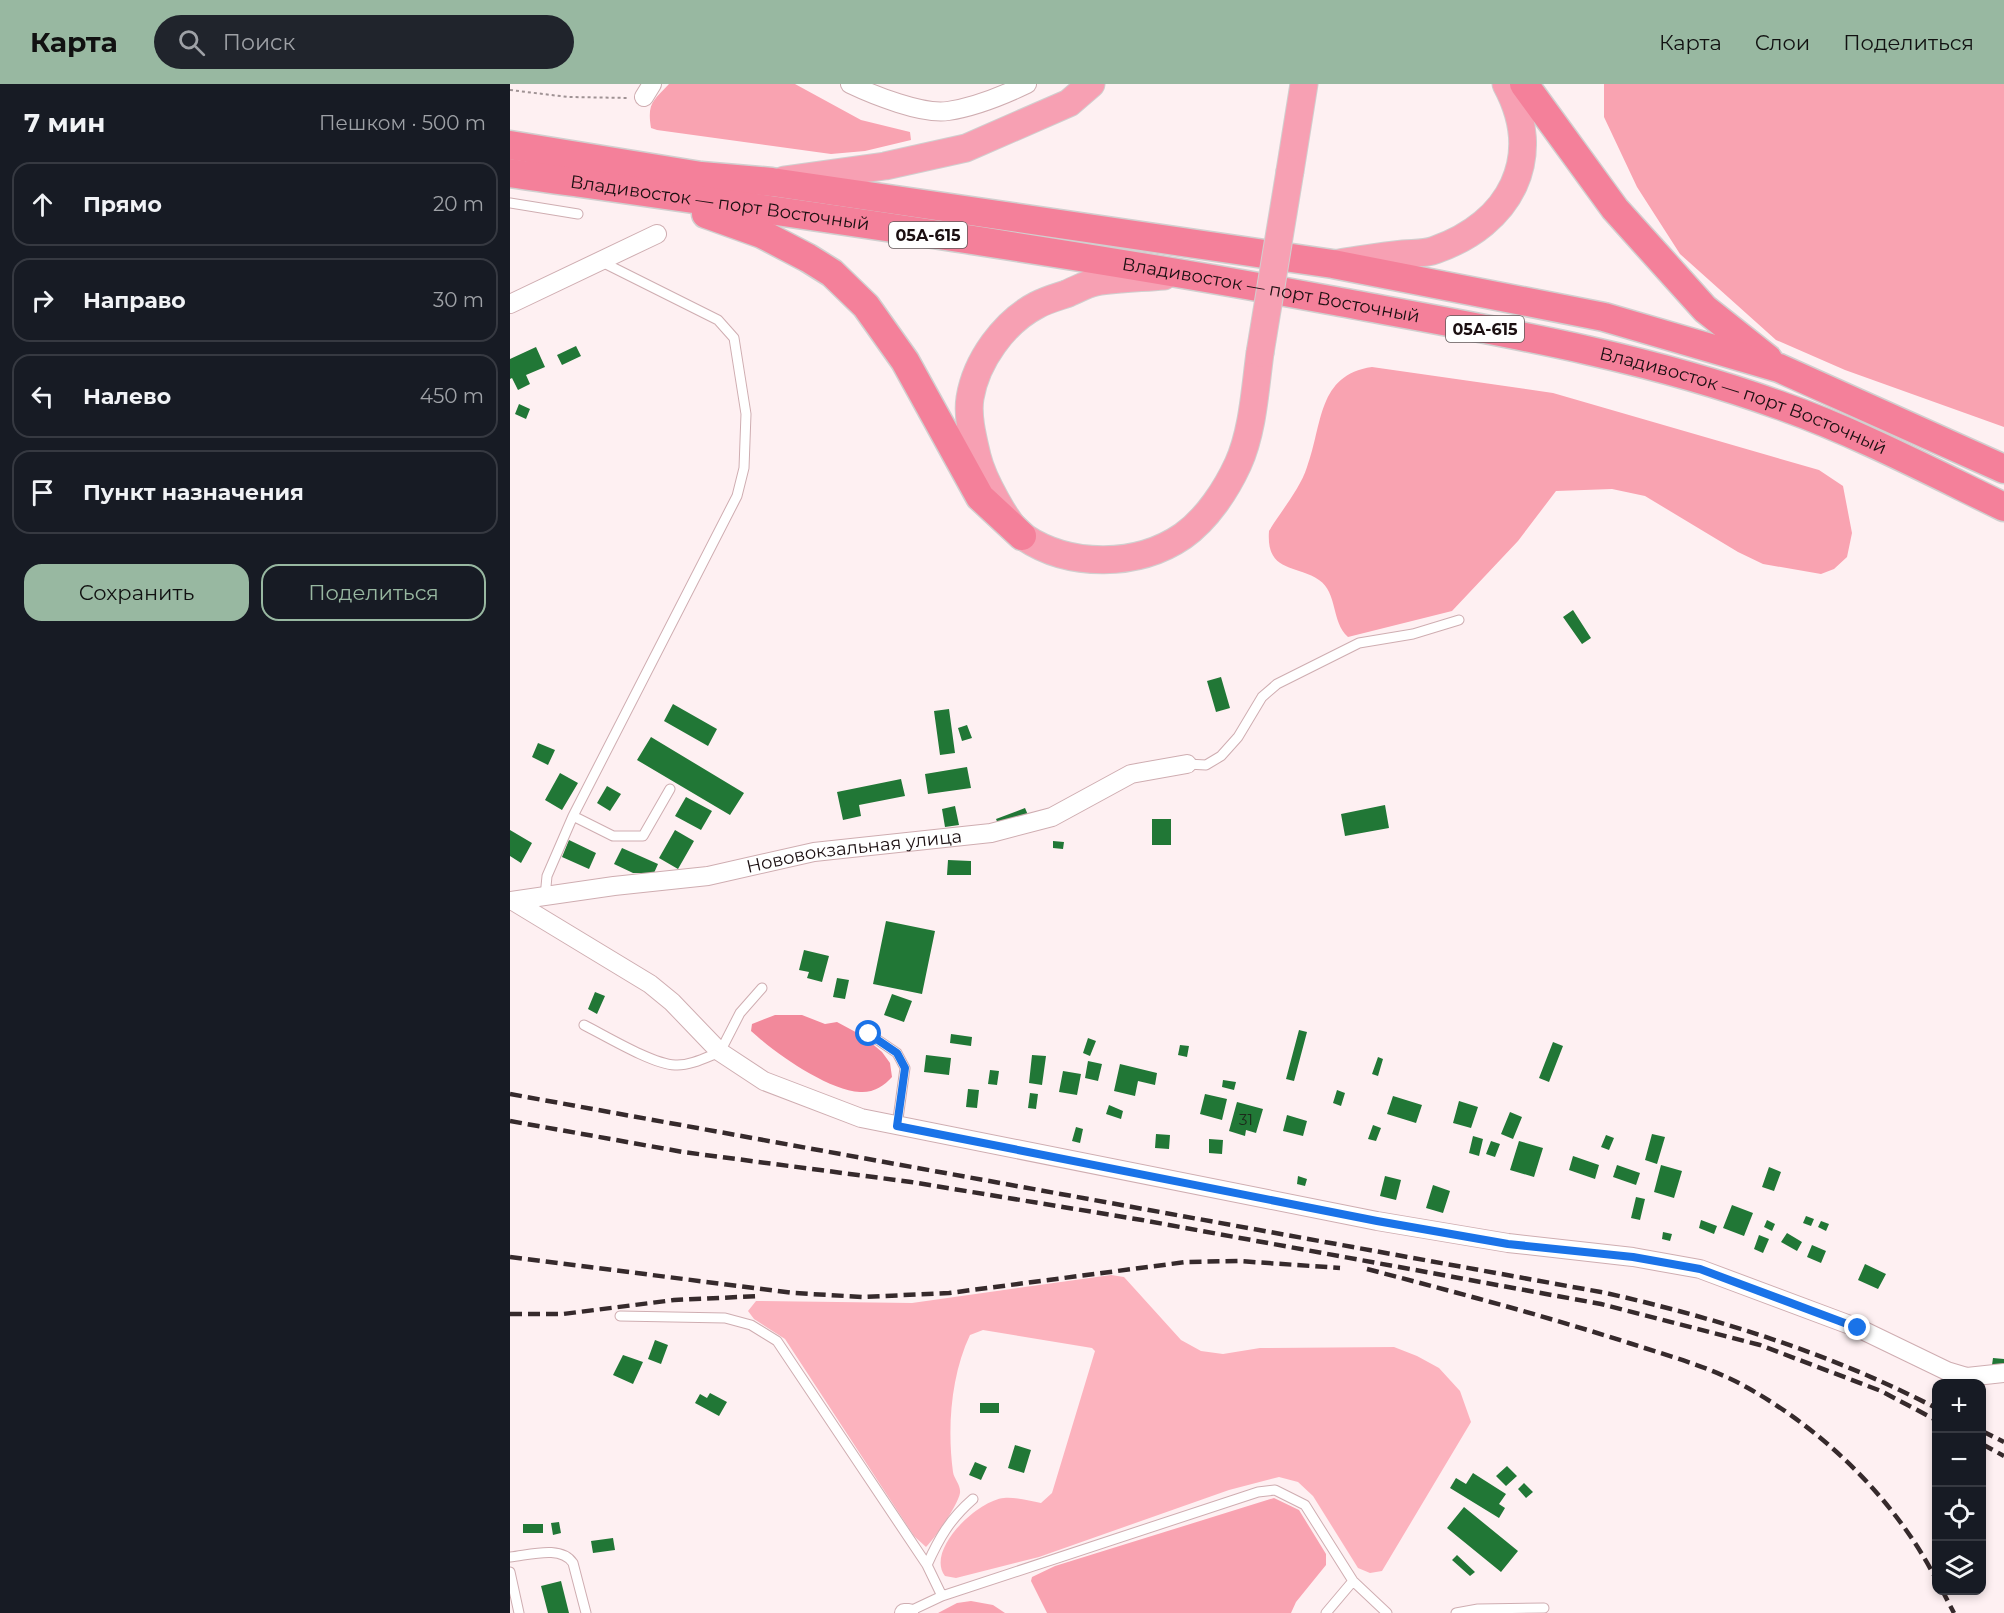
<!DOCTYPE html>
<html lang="ru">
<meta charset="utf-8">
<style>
:root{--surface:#171b24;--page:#20242c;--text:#f1f3f6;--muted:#9ea1a6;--line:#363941;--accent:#98b8a1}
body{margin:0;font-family:Montserrat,sans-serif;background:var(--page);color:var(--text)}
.controls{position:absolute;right:18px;bottom:18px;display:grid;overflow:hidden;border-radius:12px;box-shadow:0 3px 9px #0003}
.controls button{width:54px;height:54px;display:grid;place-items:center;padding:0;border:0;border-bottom:2px solid var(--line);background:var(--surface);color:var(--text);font:30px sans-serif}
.stop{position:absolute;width:18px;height:18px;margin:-14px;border:4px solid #1a73e8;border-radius:50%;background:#fff}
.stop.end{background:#1a73e8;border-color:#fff;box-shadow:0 2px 6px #0008}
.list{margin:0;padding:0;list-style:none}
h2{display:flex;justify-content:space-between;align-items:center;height:78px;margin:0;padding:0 24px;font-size:26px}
h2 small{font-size:20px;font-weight:400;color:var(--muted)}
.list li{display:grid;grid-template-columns:39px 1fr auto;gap:18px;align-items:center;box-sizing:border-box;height:84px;margin:0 12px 12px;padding:0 12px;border:2px solid var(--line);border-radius:18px}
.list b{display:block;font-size:22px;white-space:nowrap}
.list em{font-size:20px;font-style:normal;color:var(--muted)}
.actions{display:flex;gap:12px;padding:18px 24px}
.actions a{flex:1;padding:14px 0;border:2px solid var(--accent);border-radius:18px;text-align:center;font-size:21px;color:var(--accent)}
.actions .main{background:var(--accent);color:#111}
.icon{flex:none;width:33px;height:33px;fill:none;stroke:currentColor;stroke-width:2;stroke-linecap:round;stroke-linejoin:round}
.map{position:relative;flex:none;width:1494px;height:1529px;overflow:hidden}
header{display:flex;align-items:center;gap:36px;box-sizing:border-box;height:84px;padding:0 30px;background:var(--accent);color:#111}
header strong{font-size:28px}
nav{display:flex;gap:33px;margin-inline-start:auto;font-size:21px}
.search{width:420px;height:54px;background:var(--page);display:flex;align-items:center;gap:15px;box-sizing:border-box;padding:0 21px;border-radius:33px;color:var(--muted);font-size:22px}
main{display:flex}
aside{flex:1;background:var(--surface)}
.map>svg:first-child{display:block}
.green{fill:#fcb3be}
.forest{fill:#f9a3b1}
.water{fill:#f2899b}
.building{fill:#217736}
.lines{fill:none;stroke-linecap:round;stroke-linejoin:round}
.service-casing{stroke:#cfadb1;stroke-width:11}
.minor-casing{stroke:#cfadb1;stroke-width:20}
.primary-casing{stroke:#d1cfcf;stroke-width:29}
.trunk-casing{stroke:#d1cfcf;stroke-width:31}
.path{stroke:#9f9294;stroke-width:2;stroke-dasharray:3 3;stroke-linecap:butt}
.service{stroke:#fff;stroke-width:9}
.minor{stroke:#fff;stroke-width:18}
.primary{stroke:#f7a0b3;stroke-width:27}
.trunk{stroke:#f4809a;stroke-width:28}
.rail{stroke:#362a2c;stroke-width:4.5;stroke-dasharray:12 6;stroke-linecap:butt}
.primary-bridge-casing{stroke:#d1cfcf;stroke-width:29;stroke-linecap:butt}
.primary-bridge{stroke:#f7a0b3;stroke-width:27}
.route{stroke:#1a73e8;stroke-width:8}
.labels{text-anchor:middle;stroke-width:6;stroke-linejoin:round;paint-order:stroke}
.number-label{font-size:15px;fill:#1c291a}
.shield{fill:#fff;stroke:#5f5758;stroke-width:1.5}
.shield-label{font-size:16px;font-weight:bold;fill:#1b0f11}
.street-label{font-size:18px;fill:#1b0f11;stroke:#fff}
</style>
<header>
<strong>Карта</strong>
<div class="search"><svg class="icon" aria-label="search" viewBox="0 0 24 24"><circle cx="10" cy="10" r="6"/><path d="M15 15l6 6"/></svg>Поиск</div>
<nav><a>Карта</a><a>Слои</a><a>Поделиться</a></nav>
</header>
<main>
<aside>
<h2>7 мин<small>Пешком · 500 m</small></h2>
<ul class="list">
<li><svg class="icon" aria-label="ahead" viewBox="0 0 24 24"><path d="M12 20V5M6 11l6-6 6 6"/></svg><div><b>Прямо</b></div><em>20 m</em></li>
<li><svg class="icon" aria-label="right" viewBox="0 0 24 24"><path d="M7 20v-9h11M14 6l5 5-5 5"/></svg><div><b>Направо</b></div><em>30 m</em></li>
<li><svg class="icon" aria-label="left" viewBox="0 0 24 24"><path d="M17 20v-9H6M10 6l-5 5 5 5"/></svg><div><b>Налево</b></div><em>450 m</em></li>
<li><svg class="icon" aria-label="arrive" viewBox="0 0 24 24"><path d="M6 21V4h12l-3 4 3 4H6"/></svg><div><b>Пункт назначения</b></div></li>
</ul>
<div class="actions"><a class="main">Сохранить</a><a>Поделиться</a></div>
</aside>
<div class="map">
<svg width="1494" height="1529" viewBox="0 0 1494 1529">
<rect width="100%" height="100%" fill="#fef0f2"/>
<!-- green -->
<path class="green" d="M601 1191 614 1193 671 1256 691 1267 713 1270 750 1264 884 1263 907 1272 929 1284 950 1307 961 1338 872 1487 860 1489 848 1484 803 1412 788 1398 769 1393 719 1406 529 1473 446 1494 435 1492C415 1466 468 1416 494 1414 506 1413 520 1417 531 1419L542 1409 585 1267 582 1264 473 1246 460 1251C441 1291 437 1344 443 1388 444 1395 451 1401 450 1409 448 1421 425 1454 416 1463L404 1452 275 1255 244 1235 238 1227 246 1217 402 1219Z"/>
<!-- forest -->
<path class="forest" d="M159 0H285L351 36 400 48 401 56 355 67 321 70 147 46 141 44C137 19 143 17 159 0Z
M1094 0H1494V343L1335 286 1266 256 1170 170 1127 103 1094 33Z
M862 283 1043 309 1309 386 1333 402 1342 449 1337 473 1324 485 1311 490 1253 480 1228 468 1135 412 1102 405 1046 407 1008 457 942 527 838 553C821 538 828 509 809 496 785 480 756 489 759 447 771 427 790 405 797 383 813 340 807 291 862 283Z
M764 1414 789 1426 816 1470V1481L786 1518 781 1529H537L521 1497 522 1493 545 1482Z
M461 1517 483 1521 495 1529H428L447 1519Z"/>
<!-- water -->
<path class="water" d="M265 931H292L315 940 327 938 353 952 372 968 380 979 382 993C374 1002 363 1009 350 1008 317 1006 265 969 241 947L242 940Z"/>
<!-- building -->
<path class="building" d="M66 262 71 272 52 281 47 271Z
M26 263 35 283 16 291 20 300 8 306 2 294 0 295V275Z
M9 320 20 325 16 335 5 330Z
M1063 526 1081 554 1072 560 1053 533Z
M711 593 720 624 706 628 697 597Z
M163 620 207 645 198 662 154 637Z
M439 625 445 669 430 671 424 627Z
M457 641 462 654 452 657 448 644Z
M141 653 234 709 220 731 127 676Z
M28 659 45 666 38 681 22 673Z
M457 683 461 704 418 710 415 690Z
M50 689 68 699 52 726 35 716Z
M391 695 395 712 349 721 351 732 333 736 327 708Z
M97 702 111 710 100 727 87 719Z
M176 713 202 727 191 746 165 732Z
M875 721 879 744 835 752 831 730Z
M445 722 449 741 435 743 432 725Z
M515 724 518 731 489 742 486 735Z
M642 735H661V761H642Z
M0 746 22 759 11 779 0 772Z
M165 746 184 757 168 785 149 774Z
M59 756 86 769 79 785 52 773Z
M543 757 554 758 553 765 543 764Z
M112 764 148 780 144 789H123L104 780Z
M438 776 461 777V791H437Z
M376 837 425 847 412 910 363 900Z
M294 866 319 872 312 898 297 894 299 888 289 886Z
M327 894 339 896 335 915 323 913Z
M85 908 95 912 87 930 78 925Z
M382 910 402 917 394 938 374 931Z
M789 946 797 948 784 997 776 995Z
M441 950 462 953 461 962 440 959Z
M578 954 586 957 580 972 573 969Z
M1043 958 1053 962 1039 998 1029 994Z
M670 961 679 962 677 973 668 971Z
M416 971 441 974 439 991 414 988Z
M522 971 536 972 532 1001 519 999Z
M868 973 873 975 868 992 862 990Z
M578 977 592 980 588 997 575 994Z
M610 980 647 989 645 1001 628 997 625 1012 604 1007Z
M480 986 489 987 487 1001 478 1000Z
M553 987 571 990 567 1011 549 1008Z
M713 996 726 998 724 1006 712 1003Z
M458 1005 469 1006 467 1024 456 1023Z
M827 1006 835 1009 831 1022 823 1019Z
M520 1009 528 1010 526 1025 518 1024Z
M695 1010 717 1015 712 1036 690 1030Z
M883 1012 912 1021 906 1039 877 1030Z
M949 1017 968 1023 961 1044 943 1039Z
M727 1018 753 1025 746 1049 736 1046 735 1052 719 1047Z
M599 1021 613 1027 611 1035 596 1030Z
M1000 1028 1012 1033 1003 1055 991 1050Z
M777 1031 797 1037 793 1052 773 1047Z
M863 1041 871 1044 866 1057 858 1055Z
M566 1043 573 1045 570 1059 562 1057Z
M646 1050 660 1051 659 1065 645 1064Z
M1142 1050 1155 1053 1147 1080 1135 1076Z
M1096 1051 1104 1054 1099 1066 1091 1063Z
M963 1052 973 1055 969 1072 959 1069Z
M699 1055 713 1056 712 1070 699 1069Z
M981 1057 990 1060 985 1073 976 1070Z
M1009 1057 1033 1064 1024 1093 1000 1086Z
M1063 1072 1089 1081 1085 1095 1059 1086Z
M1107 1081 1130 1089 1126 1101 1103 1093Z
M1151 1081 1172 1087 1164 1114 1144 1108Z
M1259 1083 1271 1088 1264 1107 1252 1103Z
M788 1092 797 1095 795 1102 787 1100Z
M875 1092 891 1096 886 1116 870 1112Z
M923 1101 940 1107 933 1129 916 1124Z
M1126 1113 1135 1115 1130 1136 1121 1134Z
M1222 1121 1243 1129 1234 1152 1213 1144Z
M1296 1132 1304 1135 1301 1142 1293 1139Z
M1191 1136 1207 1142 1204 1150 1189 1144Z
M1257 1136 1265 1140 1262 1147 1254 1143Z
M1311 1137 1319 1140 1316 1147 1308 1143Z
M1153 1148 1162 1150 1160 1157 1152 1155Z
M1277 1149 1292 1158 1287 1167 1271 1158Z
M1249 1151 1259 1155 1253 1169 1244 1165Z
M1302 1161 1316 1167 1311 1179 1297 1173Z
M1355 1180 1376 1190 1368 1205 1348 1196Z
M145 1256 158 1261 151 1280 138 1275Z
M113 1271 133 1278 123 1300 103 1291Z
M1483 1274 1494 1275V1283L1482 1281Z
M200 1309 217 1318 209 1332 185 1319 190 1310 197 1314Z
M470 1319H489V1329H470Z
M505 1361 521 1366 514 1389 498 1384Z
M465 1378 477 1383 471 1396 459 1391Z
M997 1382 1007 1392 996 1402 986 1392Z
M963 1389 996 1410 989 1420 995 1424 989 1434 940 1404 946 1394 956 1400Z
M1014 1399 1023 1408 1016 1414 1008 1405Z
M954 1423 1008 1467 991 1488 937 1444Z
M49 1438 51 1449 43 1451 41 1439Z
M13 1440H33V1449H13Z
M103 1454 105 1466 83 1469 81 1457Z
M947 1471 965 1488 960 1492 942 1476Z
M51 1497 59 1529H38L31 1502Z"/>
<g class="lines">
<defs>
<path id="service" d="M0 119 68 130
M677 680 696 681 711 672 728 653 752 613 767 600 849 559 903 550 949 536
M63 732 103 752H133L160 705
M35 813 37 792 63 732 227 412 234 384 236 330 224 254 208 236 92 178
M74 941C96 952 142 980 165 981 180 982 197 973 210 968L230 929 252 904
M359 950 387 969 395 984 387 1042
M110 1232 215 1234 241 1241 267 1257 417 1481 432 1512
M0 1473C20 1471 51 1461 63 1479L76 1529
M417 1481C429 1454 440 1435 463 1415
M0 1488 9 1529
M398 1528 432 1512 748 1408 765 1406 795 1421 843 1497 877 1529
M816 1529 843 1497
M946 1529 968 1525 1034 1524"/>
<g id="minor">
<path d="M340 0C363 11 413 31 438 27 465 23 492 12 517 0"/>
<path d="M134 13 142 0"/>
<path d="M0 220 147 150"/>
<path id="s1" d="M0 817 104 802 198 792 304 768 481 749 542 733 621 690 677 680"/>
<path d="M3 817 140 900 162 918 210 968 254 997 351 1034 867 1137 998 1159 1123 1173 1190 1185 1348 1244 1437 1287 1457 1293 1494 1289"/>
<path d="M394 1529H399"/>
</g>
<path id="primary" d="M780 87 794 0
M274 96 375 82 456 64 559 19 581 0
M829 179C850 176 871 172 893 170 903 169 915 170 925 166 1000 140 1036 74 996 0
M654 192C632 194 608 194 586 198 576 200 566 206 556 210 547 213 536 216 527 221 494 238 466 277 460 314 457 332 463 355 467 372 472 393 497 442 514 453 560 484 628 483 673 452 697 435 716 406 728 380 743 347 745 305 750 269"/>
<g id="trunk">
<path d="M1014 0 1105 125 1195 225 1258 275"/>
<path d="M0 61 191 92 262 98 823 180 1094 233 1269 284 1494 385"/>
<path id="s2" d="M0 89C275 128 551 166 825 217 974 245 1126 269 1269 321 1346 348 1420 387 1494 423"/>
<path d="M196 130 252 150 298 174 322 189 356 222 395 277 470 413 512 452"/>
</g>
</defs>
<!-- service casing -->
<use href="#service" class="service-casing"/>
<!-- minor casing -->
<use href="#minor" class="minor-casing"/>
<!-- primary casing -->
<use href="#primary" class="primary-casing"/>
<!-- trunk casing -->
<use href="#trunk" class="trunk-casing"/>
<!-- path -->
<path class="path" d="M0 6 58 13 119 14"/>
<!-- service -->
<use href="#service" class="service"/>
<!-- minor -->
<use href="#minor" class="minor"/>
<!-- primary -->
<use href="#primary" class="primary"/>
<!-- trunk -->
<use href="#trunk" class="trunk"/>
<!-- rail -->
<path class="rail" d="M0 1010 1096 1209C1210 1235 1322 1270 1426 1324
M0 1037 173 1068 401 1098 632 1136 1091 1220 1250 1261 1371 1307 1426 1336
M0 1173 284 1209 353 1213 439 1209 676 1178 729 1177 830 1184
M857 1185C945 1208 1032 1231 1119 1259 1159 1272 1201 1283 1238 1304 1316 1348 1385 1416 1426 1495
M0 1230H53L164 1216 251 1212
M1472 1347 1494 1358
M1472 1360 1494 1372
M1432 1506 1444 1529"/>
<defs>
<path id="primary-bridge" d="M750 269 780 87"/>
</defs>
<!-- primary-bridge casing -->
<use href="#primary-bridge" class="primary-bridge-casing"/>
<!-- primary-bridge -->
<use href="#primary-bridge" class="primary-bridge"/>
</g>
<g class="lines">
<!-- route -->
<path class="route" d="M359 950 387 969 395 984 387 1042 867 1137 998 1160 1123 1173 1190 1185 1348 1244"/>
</g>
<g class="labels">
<!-- number labels -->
<g class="number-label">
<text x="736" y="1041">31</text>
</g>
<!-- shield labels -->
<g class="shield">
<rect x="379" y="138" width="78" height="26" rx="4.5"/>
<rect x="936" y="232" width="78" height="26" rx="4.5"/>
</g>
<g class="shield-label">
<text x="418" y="157">05А-615</text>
<text x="975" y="251">05А-615</text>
</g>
<!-- street labels -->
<g class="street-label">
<text dy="6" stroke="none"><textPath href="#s2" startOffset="212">Владивосток — порт Восточный</textPath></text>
<text dy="6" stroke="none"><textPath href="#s2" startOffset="770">Владивосток — порт Восточный</textPath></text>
<text dy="6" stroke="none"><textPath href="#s2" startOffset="1256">Владивосток — порт Восточный</textPath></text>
<text dy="6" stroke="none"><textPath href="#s1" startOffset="348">Нововокзальная улица</textPath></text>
</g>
</g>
</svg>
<div class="controls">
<button>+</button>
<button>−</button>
<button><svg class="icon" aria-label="locate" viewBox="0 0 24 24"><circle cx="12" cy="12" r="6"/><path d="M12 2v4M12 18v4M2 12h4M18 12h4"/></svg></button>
<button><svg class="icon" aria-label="layers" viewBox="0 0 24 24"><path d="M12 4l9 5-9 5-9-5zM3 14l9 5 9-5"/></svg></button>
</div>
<div class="stop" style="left:359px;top:950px"></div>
<div class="stop end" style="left:1348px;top:1244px"></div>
</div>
</main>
